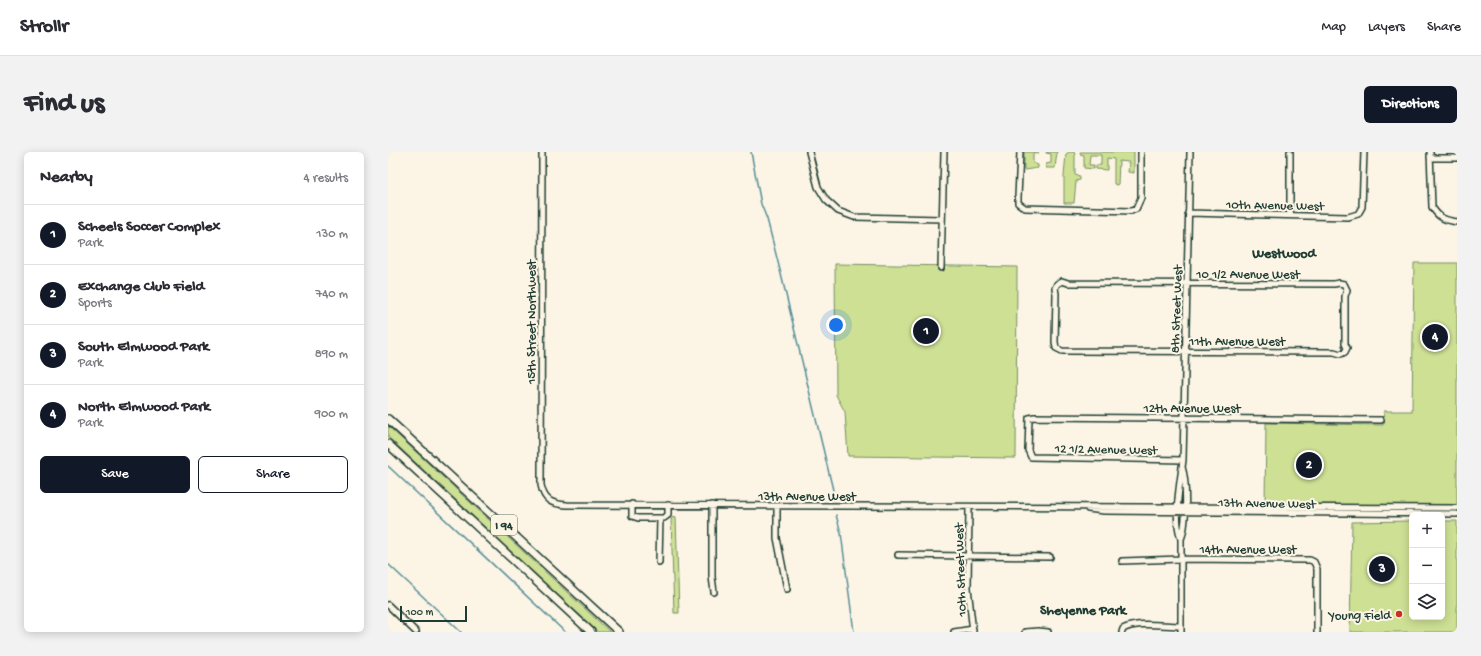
<!DOCTYPE html>
<meta charset="utf-8">
<style>
:root{--surface:#fff;--page:#f2f2f3;--text:#2b2b33;--muted:#7c7c81;--line:#e1e1e2;--accent:#111827}
body{margin:0;font-family:"Gochi Hand",sans-serif;background:var(--page);color:var(--text)}
.controls{position:absolute;right:12px;bottom:12px;display:grid;overflow:hidden;border-radius:6px;box-shadow:0 2px 10px #0003}
.controls button{width:36px;height:36px;display:grid;place-items:center;padding:0;border:0;border-bottom:1px solid var(--line);background:var(--surface);color:var(--text);font:20px sans-serif}
.scale{position:absolute;left:12px;bottom:10px;width:67px;box-sizing:border-box;padding-left:4px;border:2px solid #1f3d34;border-top:0;font-size:11px;line-height:14px;white-space:nowrap;color:#1f3d34;-webkit-text-stroke:3px #fcf5e5;paint-order:stroke}
.you{position:absolute;left:448px;top:173px;width:14px;height:14px;margin:-10px;border:3px solid #fff;border-radius:50%;background:#1a73e8;box-shadow:0 0 0 6px #1a73e833}
.badge{display:grid;place-items:center;width:26px;height:26px;border-radius:50%;background:var(--accent);color:#fff;font-size:13px;font-weight:700}
.pin{position:absolute;translate:-50% -50%;border:2px solid #fff;box-shadow:0 1px 4px #0006}
.list{margin:0;padding:0;list-style:none}
h2{display:flex;justify-content:space-between;align-items:center;height:52px;margin:0;padding:0 16px;font-size:17px}
h2 small{font-size:13px;font-weight:400;color:var(--muted)}
.list li{display:grid;grid-template-columns:26px 1fr auto;gap:12px;align-items:center;box-sizing:border-box;height:60px;padding:0 16px;border-top:1px solid var(--line)}
.list b{display:block;font-size:15px;white-space:nowrap}
.list p{margin:0;font-size:13px;white-space:nowrap;color:var(--muted)}
.list em{font-size:13px;font-style:normal;color:var(--muted)}
.actions{display:flex;gap:8px;padding:12px 16px}
.actions a{flex:1;padding:9px 0;border:1px solid var(--accent);border-radius:6px;text-align:center;font-size:14px;color:var(--accent)}
.actions .main{background:var(--accent);color:#fff}
.icon{flex:none;width:22px;height:22px;fill:none;stroke:currentColor;stroke-width:2;stroke-linecap:round;stroke-linejoin:round}
.map{position:relative;flex:none;width:1069px;height:480px;overflow:hidden;border-radius:6px}
header{display:flex;align-items:center;gap:24px;box-sizing:border-box;height:56px;padding:0 20px;background:var(--surface);border-bottom:1px solid var(--line)}
header strong{font-size:19px}
nav{display:flex;gap:22px;margin-inline-start:auto;font-size:14px}
.intro{display:flex;align-items:center;justify-content:space-between;box-sizing:border-box;height:96px;padding:0 24px}
h1{margin:0;font-size:28px}
.button{padding:10px 18px;border-radius:6px;background:var(--accent);color:#fff;font-size:14px;font-weight:700}
main{display:flex;gap:24px;padding:0 24px}
aside{flex:1;background:var(--surface);border-radius:6px;box-shadow:0 2px 10px #0003}
.map>svg:first-child{display:block}
.green{fill:#cee094;stroke:#768e64}
.lines{fill:none;stroke-linecap:round;stroke-linejoin:round}
.stream{stroke:#578e99;stroke-width:1.5}
.minor-casing{stroke:#1f3d34;stroke-width:8}
.highway-casing{stroke:#1f3d34;stroke-width:10}
.minor{stroke:#fcf5e5;stroke-width:5}
.highway{stroke:#fcf5e5;stroke-width:7}
.poi-dot{fill:#c8321e;stroke:#fcf5e5;stroke-width:1.5}
.labels{text-anchor:middle;stroke-width:4;stroke-linejoin:round;paint-order:stroke}
.shield{fill:#fcf5e5;stroke:#617469;stroke-width:1}
.shield-label{font-size:12px;font-weight:bold;fill:#1f3d34}
.street-label{font-size:13px;fill:#1f3d34;stroke:#fcf5e5}
.poi-label{font-size:13px;fill:#1f3d34;stroke:#fcf5e5;text-anchor:end}
.neighbourhood-label{font-size:14px;font-weight:bold;fill:#1f3d34;stroke:#fcf5e5}
</style>
<header>
<strong>Strollr</strong>
<nav><a>Map</a><a>Layers</a><a>Share</a></nav>
</header>
<div class="intro"><h1>Find us</h1><a class="button">Directions</a></div>
<main>
<aside>
<h2>Nearby<small>4 results</small></h2>
<ul class="list">
<li><span class="badge">1</span><div><b>Scheels Soccer Complex</b><p>Park</p></div><em>130 m</em></li>
<li><span class="badge">2</span><div><b>Exchange Club Field</b><p>Sports</p></div><em>740 m</em></li>
<li><span class="badge">3</span><div><b>South Elmwood Park</b><p>Park</p></div><em>890 m</em></li>
<li><span class="badge">4</span><div><b>North Elmwood Park</b><p>Park</p></div><em>900 m</em></li>
</ul>
<div class="actions"><a class="main">Save</a><a>Share</a></div>
</aside>
<div class="map">
<svg width="1069" height="480" viewBox="0 0 1069 480">
<rect width="100%" height="100%" fill="#fcf5e5"/>
<filter id="ink" filterUnits="userSpaceOnUse"><feTurbulence type="fractalNoise" baseFrequency=".025" numOctaves="2"/><feDisplacementMap in="SourceGraphic" scale="8" xChannelSelector="R" yChannelSelector="G"/><feConvolveMatrix kernelMatrix="1 2 1 2 8 2 1 2 1" color-interpolation-filters="sRGB"/></filter>
<g filter="url(#ink)">
<!-- green -->
<path class="green" d="M636 0H650L651 1H645V11L650 13V16L636 18Z
M658 0H669L667 16H658V12L663 11V2L658 1Z
M681 0H686L687 3V23L692 24V28L688 29 686 51H676V24L678 2Z
M692 0H746V21L740 20 741 10 731 9 730 33 726 32V7L719 6V18L708 17V13H713V3H702L701 13H706V17L696 16V3L692 2Z
M1026 111H1069V354L877 352 878 271 995 273 996 259H1024Z
M447 112 629 115 628 306 460 304 457 260 448 243Z
M0 274 222 480H210L0 285Z
M288 365 291 461H286L283 366Z
M1024 369V465H1054V369H1069V480H962L964 370Z"/>
<g class="lines">
<!-- stream -->
<path class="stream" d="M363 0 373 52 379 67 393 122 445 338
M0 314 177 480
M448 363 453 381 466 480
M0 412 73 480"/>
<defs>
<path id="minor" d="M154 0 153 333C156 349 164 352 179 353L1069 356
M421 0 430 35 438 48 450 59 466 65 554 67
M632 0 630 45V51L637 56 743 59 748 57 753 46V0
M902 0V63
M1042 0 1044 55C1051 66 1056 68 1069 70
M1042 6H1069
M800 61 960 65 970 62 974 55 976 0
M553 116 556 0
M674 129 680 131 946 132 951 131 956 132 959 138 957 144V192L959 196 957 200 953 202 946 200 674 199 668 196 667 190 668 142 667 136 669 132Z
M795 308 643 305 640 298 641 266 646 265 993 268
M244 352V364L250 366H276L280 363V353
M324 353V425L326 440
M389 354V386L399 437
M581 355 580 436 585 480
M700 357 716 359 1069 362
M793 387C799 373 799 330 794 315
M510 403 662 405
M734 409 793 407 922 408 926 410 929 417V480
M271 410 272 366
M0 453 28 480
M566 480 585 477
M637 480 650 479 660 480
M734 480 735 477C749 469 776 474 792 474
M793 480V387C785 364 792 332 795 308L802 0"/>
<path id="highway" d="M0 267 231 480
M0 292 203 480"/>
</defs>
<!-- minor casing -->
<use href="#minor" class="minor-casing"/>
<!-- highway casing -->
<use href="#highway" class="highway-casing"/>
<!-- minor -->
<use href="#minor" class="minor"/>
<!-- highway -->
<use href="#highway" class="highway"/>
</g>
</g>
<!-- markers -->
<circle class="poi-dot" cx="1011" cy="462" r="4"/>
<g class="labels">
<!-- shield labels -->
<rect class="shield" x="103" y="363" width="26" height="20" rx="3"/>
<g class="shield-label">
<text x="116" y="377">I 94</text>
</g>
<!-- street labels -->
<g class="street-label">
<text transform="translate(887 52) rotate(1)" y="5">10th Avenue West</text>
<text x="860" y="126">10 1/2 Avenue West</text>
<text transform="translate(787 157) rotate(-88)" y="5">8th Street West</text>
<text transform="translate(142 170) rotate(-90)" y="5">15th Street Northwest</text>
<text x="849" y="193">11th Avenue West</text>
<text x="804" y="260">12th Avenue West</text>
<text transform="translate(718 296) rotate(1)" y="5">12 1/2 Avenue West</text>
<text x="419" y="348">13th Avenue West</text>
<text transform="translate(879 350) rotate(1)" y="5">13th Avenue West</text>
<text x="860" y="401">14th Avenue West</text>
<text transform="translate(571 418) rotate(-92)" y="5">10th Street West</text>
</g>
<!-- poi labels -->
<g class="poi-label">
<text x="1003" y="467">Young Field</text>
</g>
<!-- neighbourhood labels -->
<g class="neighbourhood-label">
<text x="896" y="105">Westwood</text>
<text x="695" y="462">Sheyenne Park</text>
</g>
</g>
</svg>
<div class="controls">
<button>+</button>
<button>−</button>
<button><svg class="icon" aria-label="layers" viewBox="0 0 24 24"><path d="M12 4l9 5-9 5-9-5zM3 14l9 5 9-5"/></svg></button>
</div>
<div class="scale">100 m</div>
<div class="you"></div>
<div class="pin badge" style="left:538px;top:179px">1</div>
<div class="pin badge" style="left:921px;top:313px">2</div>
<div class="pin badge" style="left:994px;top:417px">3</div>
<div class="pin badge" style="left:1047px;top:185px">4</div>
</div>
</main>
